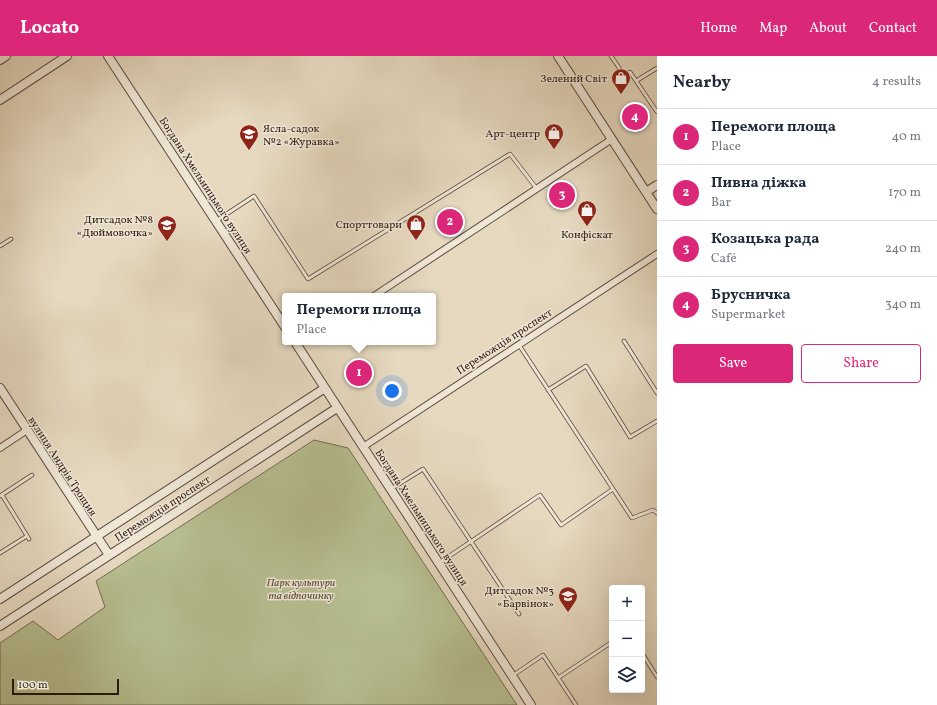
<!DOCTYPE html>
<meta charset="utf-8">
<style>
:root{--surface:#fff;--page:#f2f2f3;--text:#1f2937;--muted:#747a83;--line:#e0e1e3;--accent:#db2777}
body{margin:0;font-family:Vollkorn,serif;background:var(--page);color:var(--text)}
.controls{position:absolute;right:12px;bottom:12px;display:grid;overflow:hidden;border-radius:4px;box-shadow:0 4px 16px #0002}
.controls button{width:36px;height:36px;display:grid;place-items:center;padding:0;border:0;border-bottom:1px solid var(--line);background:var(--surface);color:var(--text);font:20px sans-serif}
.scale{position:absolute;left:12px;bottom:10px;width:107px;box-sizing:border-box;padding-left:4px;border:2px solid #2d1b12;border-top:0;font-size:11px;line-height:14px;white-space:nowrap;color:#2d1b12;-webkit-text-stroke:3px #efe6d6;paint-order:stroke}
.you{position:absolute;left:392px;top:335px;width:14px;height:14px;margin:-10px;border:3px solid #fff;border-radius:50%;background:#1a73e8;box-shadow:0 0 0 6px #1a73e833}
.badge{display:grid;place-items:center;width:26px;height:26px;border-radius:50%;background:var(--accent);color:#fff;font-size:13px;font-weight:700}
.pin{position:absolute;translate:-50% -50%;border:2px solid #fff;box-shadow:0 1px 4px #0006}
.popup{position:absolute;left:282px;top:237px;width:154px;height:52px;box-sizing:border-box;display:grid;place-content:center;border-radius:4px;background:var(--surface);filter:drop-shadow(0 1px 3px #0005);font-size:13px;white-space:nowrap;color:var(--muted)}
.popup b{font-size:15px;color:var(--text)}
.popup::after{content:'';position:absolute;left:50%;top:100%;margin-left:-8px;border:8px solid transparent;border-top-color:var(--surface)}
.list{margin:0;padding:0;list-style:none}
h2{display:flex;justify-content:space-between;align-items:center;height:52px;margin:0;padding:0 16px;font-size:17px}
h2 small{font-size:13px;font-weight:400;color:var(--muted)}
.list li{display:grid;grid-template-columns:26px 1fr auto;gap:12px;align-items:center;box-sizing:border-box;height:56px;padding:0 16px;border-top:1px solid var(--line)}
.list b{display:block;font-size:15px;white-space:nowrap}
.list p{margin:0;font-size:13px;white-space:nowrap;color:var(--muted)}
.list em{font-size:13px;font-style:normal;color:var(--muted)}
.actions{display:flex;gap:8px;padding:12px 16px}
.actions a{flex:1;padding:9px 0;border:1px solid var(--accent);border-radius:4px;text-align:center;font-size:14px;color:var(--accent)}
.actions .main{background:var(--accent);color:#fff}
.icon{flex:none;width:22px;height:22px;fill:none;stroke:currentColor;stroke-width:2;stroke-linecap:round;stroke-linejoin:round}
.map{position:relative;flex:none;width:657px;height:649px;overflow:hidden}
header{display:flex;align-items:center;gap:24px;box-sizing:border-box;height:56px;padding:0 20px;background:var(--accent);color:#fff}
header strong{font-size:19px}
nav{display:flex;gap:22px;margin-inline-start:auto;font-size:14px}
main{display:flex}
aside{flex:1;background:var(--surface)}
.map>svg:first-child{display:block}
.green{fill:#b7bf91;stroke:#726d52}
.lines{fill:none;stroke-linecap:round;stroke-linejoin:round}
.service-casing{stroke:#5b4a3e;stroke-width:4.5}
.minor-casing{stroke:#5b4a3e;stroke-width:8}
.tertiary-casing{stroke:#5b4a3e;stroke-width:10}
.service{stroke:#efe6d6;stroke-width:3}
.minor{stroke:#efe6d6;stroke-width:6}
.tertiary{stroke:#efe6d6;stroke-width:8}
.labels{text-anchor:middle;stroke-width:3;stroke-linejoin:round;paint-order:stroke}
.poi-label{font-size:11px;fill:#2d1b12;stroke:#efe6d6;text-anchor:end}
.street-label{font-size:11px;fill:#2d1b12;stroke:#efe6d6}
.park-label{font-size:11px;font-style:italic;fill:#564c38;stroke:#efe6d6}
</style>
<header>
<strong>Locato</strong>
<nav><a>Home</a><a>Map</a><a>About</a><a>Contact</a></nav>
</header>
<main>
<div class="map">
<svg width="657" height="649" viewBox="0 0 657 649">
<rect width="100%" height="100%" fill="#e6d9c0"/>
<filter id="stains"><feTurbulence type="fractalNoise" baseFrequency=".005" numOctaves="4"/><feColorMatrix values="0 0 0 0 .2 0 0 0 0 .09 0 0 0 0 .02 0 0 0 .5 -.17"/></filter>
<radialGradient id="worn" r=".72"><stop offset=".6" stop-color="#630" stop-opacity="0"/><stop offset="1" stop-color="#630" stop-opacity=".3"/></radialGradient>
<!-- green -->
<path class="green" d="M314 384 348 392 517 649H0V587L33 565 58 584 105 551 96 525Z"/>
<g class="lines">
<defs>
<path id="service" d="M611 0 624 19 630 16 657 56
M636 25 657 12
M216 165 254 140 308 223 510 98 537 133
M0 190 11 183
M624 285 657 337
M519 289 632 462 653 454 657 457
M548 334 586 310 630 381 657 365
M391 433 423 413 519 558
M2 439 29 483
M0 440 32 419
M0 497 27 480
M439 507 540 439 561 469 613 433
M642 597 657 621
M512 620 543 599 576 649
M558 622 612 586"/>
<path id="minor" d="M374 240 612 83
M363 391 657 198
M0 392 27 374"/>
<path id="tertiary" d="M108 0 285 271
M558 0 657 153
M0 4 6 0
M0 44 67 0
M646 136 657 129
M295 286 531 649
M0 332 109 499
M0 543 325 332
M0 570 337 352"/>
</defs>
<!-- service casing -->
<use href="#service" class="service-casing"/>
<!-- minor casing -->
<use href="#minor" class="minor-casing"/>
<!-- tertiary casing -->
<use href="#tertiary" class="tertiary-casing"/>
<!-- service -->
<use href="#service" class="service"/>
<!-- minor -->
<use href="#minor" class="minor"/>
<!-- tertiary -->
<use href="#tertiary" class="tertiary"/>
</g>
<!-- icons -->
<defs>
<symbol id="shop-pin" viewBox="-11 -11 22 30"><path d="M0 17L-7.5 6A9.5 9.5 0 1 1 7.5 6Z" fill="#8f2418" stroke="#efe6d6"/><path d="M-5-2.5h2.3a2.7 3.5 0 0 1 5.4 0H5L5.5 6h-11ZM-1.5-2.5h3a1.5 2.3 0 0 0-3 0Z" fill="#fff"/></symbol>
<symbol id="school-pin" viewBox="-11 -11 22 30"><path d="M0 17L-7.5 6A9.5 9.5 0 1 1 7.5 6Z" fill="#8f2418" stroke="#efe6d6"/><path d="M0-5L7-2L0 1L-7-2ZM-4 1L0 2.5L4 1V4Q0 6-4 4Z" fill="#fff"/></symbol>
</defs>
<g fill-rule="evenodd">
<use href="#shop-pin" x="610" y="11" width="22" height="30"/>
<use href="#shop-pin" x="543" y="66" width="22" height="30"/>
<use href="#school-pin" x="238" y="67" width="22" height="30"/>
<use href="#shop-pin" x="576" y="143" width="22" height="30"/>
<use href="#shop-pin" x="405" y="157" width="22" height="30"/>
<use href="#school-pin" x="156" y="158" width="22" height="30"/>
<use href="#school-pin" x="557" y="529" width="22" height="30"/>
</g>
<g class="labels">
<!-- poi labels -->
<g class="poi-label">
<text x="607" y="26">Зелений Світ</text>
<text x="263" y="76" text-anchor="start">Ясла-садок<tspan x="263" dy="13">№2 «Журавка»</tspan></text>
<text x="540" y="81">Арт-центр</text>
<text x="153" y="167">Дитсадок №8<tspan x="153" dy="13">«Дюймовочка»</tspan></text>
<text x="402" y="172">Спорттовари</text>
<text x="587" y="182" text-anchor="middle">Конфіскат</text>
<text x="554" y="538">Дитсадок №3<tspan x="554" dy="13">«Барвінок»</tspan></text>
</g>
<!-- street labels -->
<g class="street-label">
<text transform="translate(206 129) rotate(57)" y="4">Богдана Хмельницького вулиця</text>
<text transform="translate(504 285) rotate(-33)" y="4">Переможців проспект</text>
<text transform="translate(63 410) rotate(57)" y="4">вулиця Андрія Трощия</text>
<text transform="translate(162 452) rotate(-33)" y="4">Переможців проспект</text>
<text transform="translate(422 461) rotate(57)" y="4">Богдана Хмельницького вулиця</text>
</g>
<!-- park labels -->
<g class="park-label">
<text x="301" y="530">Парк культури<tspan x="301" dy="13">та відпочинку</tspan></text>
</g>
</g>
<rect width="100%" height="100%" filter="url(#stains)"/>
<rect width="100%" height="100%" fill="url(#worn)"/>
</svg>
<div class="controls">
<button>+</button>
<button>−</button>
<button><svg class="icon" aria-label="layers" viewBox="0 0 24 24"><path d="M12 4l9 5-9 5-9-5zM3 14l9 5 9-5"/></svg></button>
</div>
<div class="scale">100 m</div>
<div class="you"></div>
<div class="pin badge" style="left:359px;top:317px">1</div>
<div class="popup"><b>Перемоги площа</b>Place</div>
<div class="pin badge" style="left:450px;top:166px">2</div>
<div class="pin badge" style="left:562px;top:139px">3</div>
<div class="pin badge" style="left:635px;top:61px">4</div>
</div>
<aside>
<h2>Nearby<small>4 results</small></h2>
<ul class="list">
<li><span class="badge">1</span><div><b>Перемоги площа</b><p>Place</p></div><em>40 m</em></li>
<li><span class="badge">2</span><div><b>Пивна діжка</b><p>Bar</p></div><em>170 m</em></li>
<li><span class="badge">3</span><div><b>Козацька рада</b><p>Café</p></div><em>240 m</em></li>
<li><span class="badge">4</span><div><b>Брусничка</b><p>Supermarket</p></div><em>340 m</em></li>
</ul>
<div class="actions"><a class="main">Save</a><a>Share</a></div>
</aside>
</main>
